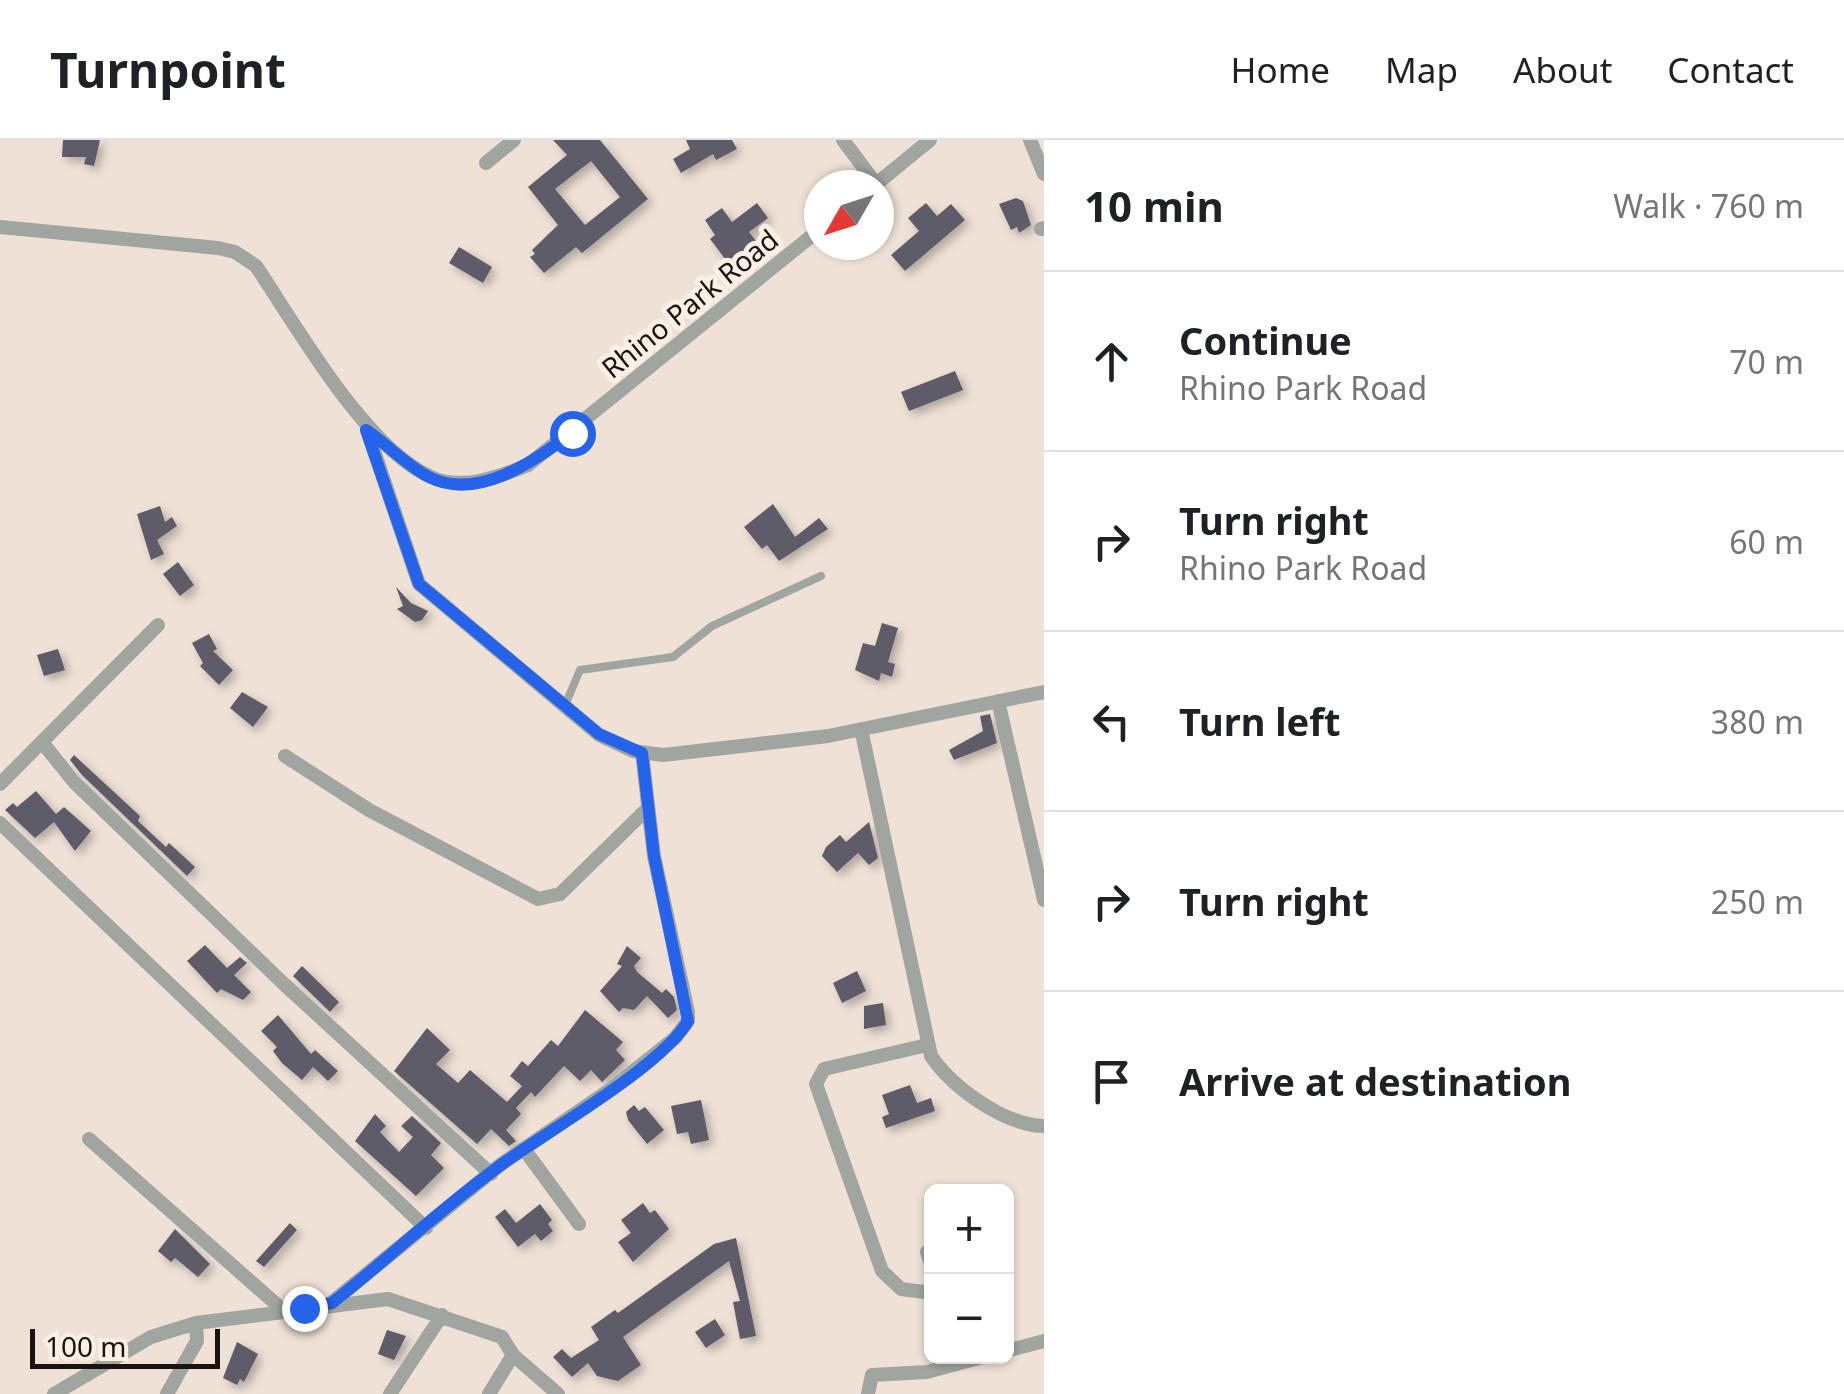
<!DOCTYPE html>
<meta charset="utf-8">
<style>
:root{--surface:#fff;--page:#f2f2f2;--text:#202124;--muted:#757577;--line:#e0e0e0}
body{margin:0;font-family:"Noto Sans",sans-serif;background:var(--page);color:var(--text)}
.controls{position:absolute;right:30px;bottom:30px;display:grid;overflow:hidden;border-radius:15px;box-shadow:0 2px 8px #0004}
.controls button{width:90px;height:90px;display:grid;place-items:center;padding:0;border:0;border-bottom:2px solid var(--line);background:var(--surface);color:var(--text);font:50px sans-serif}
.compass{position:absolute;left:804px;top:30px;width:90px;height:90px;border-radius:50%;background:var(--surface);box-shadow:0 2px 8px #0004;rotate:231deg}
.scale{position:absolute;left:30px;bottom:25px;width:190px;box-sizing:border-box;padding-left:10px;border:5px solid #191411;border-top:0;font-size:28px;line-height:35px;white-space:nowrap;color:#191411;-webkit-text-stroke:8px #fcefe3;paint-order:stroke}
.stop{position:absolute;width:30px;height:30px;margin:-22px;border:8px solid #2563eb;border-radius:50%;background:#fff}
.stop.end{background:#2563eb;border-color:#fff;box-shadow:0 2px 10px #0008}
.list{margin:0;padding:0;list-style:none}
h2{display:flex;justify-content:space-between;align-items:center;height:130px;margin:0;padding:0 40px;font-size:42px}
h2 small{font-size:32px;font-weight:400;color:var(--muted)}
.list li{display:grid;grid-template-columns:65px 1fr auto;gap:30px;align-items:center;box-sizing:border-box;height:180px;padding:0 40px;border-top:2px solid var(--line)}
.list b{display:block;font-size:38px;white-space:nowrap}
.list p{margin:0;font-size:32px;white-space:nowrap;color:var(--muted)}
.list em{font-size:32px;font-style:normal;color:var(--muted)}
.icon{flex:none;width:55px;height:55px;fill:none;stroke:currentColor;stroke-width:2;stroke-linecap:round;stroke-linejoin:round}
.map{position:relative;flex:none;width:1044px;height:1254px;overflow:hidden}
header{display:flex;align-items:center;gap:60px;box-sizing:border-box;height:140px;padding:0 50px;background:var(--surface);border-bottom:2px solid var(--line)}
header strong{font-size:48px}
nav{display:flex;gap:55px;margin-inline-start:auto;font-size:35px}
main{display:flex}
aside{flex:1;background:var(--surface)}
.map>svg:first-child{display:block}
.building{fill:#5f5c69;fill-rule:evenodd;filter:url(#shadow)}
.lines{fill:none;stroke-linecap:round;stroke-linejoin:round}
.service{stroke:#a0a5a0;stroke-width:8}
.minor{stroke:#a0a5a0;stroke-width:14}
.route{stroke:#2563eb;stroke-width:12}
.labels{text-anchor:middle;stroke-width:10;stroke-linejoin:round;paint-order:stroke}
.street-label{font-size:28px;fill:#191411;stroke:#fcefe3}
</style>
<header>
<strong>Turnpoint</strong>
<nav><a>Home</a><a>Map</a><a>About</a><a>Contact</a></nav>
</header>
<main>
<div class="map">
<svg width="1044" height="1254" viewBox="0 0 1044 1254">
<defs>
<filter id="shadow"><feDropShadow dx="4.5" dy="4.5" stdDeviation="5" flood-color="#0004"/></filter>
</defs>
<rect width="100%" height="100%" fill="#efe1d6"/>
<!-- building -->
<path class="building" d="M63 0H100L94 26 84 24 86 17H62Z
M553 0H600L648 59 582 113 576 107 544 133 530 117 535 114 532 110 558 85 528 47 567 15ZM591 21 620 57 585 85 555 49Z
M686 0H732L737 9 716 20 713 14 681 33 673 19 690 9Z
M1016 58 1023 61 1031 85 1019 93 1017 87 1011 90 999 64Z
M757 63 768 78 749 92 760 106 732 128 710 99 715 95 705 80 722 68 732 82Z
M926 63 937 76 951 64 965 80 905 131 891 115 919 91 908 78Z
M459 107 492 127 483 143 449 123Z
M955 231 963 250 909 271 901 252Z
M773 364 795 397 819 378 828 389 779 421 767 405 762 409 744 387Z
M160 366 165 382 172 377 177 386 157 400 164 414 151 420 137 374Z
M178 422 194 445 180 456 163 434Z
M396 447 411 463 428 471 422 480 415 482 397 469 403 466Z
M882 483 898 488 888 522 895 524 892 537 881 533 879 541 855 530 863 503 875 506Z
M209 494 217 509 213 511 233 530 219 545 200 526 203 523 192 503Z
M58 509 65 530 44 536 37 515Z
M242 552 268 567 253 587 230 568Z
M990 574 997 603 954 620 949 610 983 591 980 576Z
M74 615 140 676 138 681 166 707 169 703 195 727 187 736 82 635 70 620Z
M36 651 56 674 64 667 91 691 75 711 54 682 35 698 5 670 13 663 17 667Z
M869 682 878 718 869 725 858 713 837 732 822 716 826 707 840 695 846 702Z
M205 805 227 828 240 817 247 823 234 835 251 852 243 860 221 849 217 853 187 821Z
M627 806 641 818 634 826 637 832 662 853 666 849 674 857 677 870 668 878 647 856 634 870 623 868 619 872 600 851 622 826 617 824Z
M302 826 339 862 330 872 293 836Z
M857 831 866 851 842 863 833 843Z
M883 863 886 885 864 889V866Z
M585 870 623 902 616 910 625 920 602 942 591 930 580 941 564 926 535 957 531 952 516 968 521 974 506 990 516 1001 509 1006 491 989 477 1004 394 931 427 888 450 910 436 924 458 943 470 930 507 962 522 946 510 936 522 921 528 926 551 900 558 906Z
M278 875 311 914 315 910 338 931 328 941 313 927 302 940 282 923 273 911 277 907 261 891Z
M910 945 917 963 931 958 935 971 886 988 882 977 889 974 882 955Z
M701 960 709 1000 691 1004 688 992 677 994 671 966Z
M634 965 639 971 645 967 664 990 647 1004 628 980 626 972Z
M375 974 386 986 380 992 399 1012 413 997 401 986 412 976 441 1003 431 1015 444 1028 416 1056 355 1001Z
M643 1063 650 1073 655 1070 669 1089 633 1122 618 1102 631 1093 621 1080Z
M540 1064 552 1080 548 1084 553 1091 541 1101 535 1094 518 1107 495 1077 505 1069 516 1083Z
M290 1083 297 1090 264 1127 256 1121Z
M175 1089 210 1124 198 1137 175 1118 171 1122 158 1111Z
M736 1098 756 1196 740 1199 733 1162 740 1161 729 1121 623 1197 641 1225 618 1241 597 1236 588 1223 572 1237 553 1217 562 1209 571 1218 599 1200 591 1187 615 1170 618 1173 714 1104Z
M715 1179 725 1195 706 1208 695 1192Z
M387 1190 406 1196 394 1220 378 1214Z
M237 1202 258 1214 244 1242 240 1239 237 1245 223 1238Z"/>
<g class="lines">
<!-- service -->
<path class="service" d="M566 563 580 530 673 517 712 486 821 436"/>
<!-- minor -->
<path class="minor" d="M843 0 876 44
M1030 0 1044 34
M486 23 514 0
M875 45 930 0
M0 87 218 108 235 112 256 126C297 187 365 308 431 337 461 351 499 337 528 325L819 90
M1041 89 1044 88
M367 290 419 444 599 595 633 611 663 615 828 596 1044 552
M998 561 1044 760
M861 589 931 916C953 948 1004 985 1044 986
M42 602 74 642 285 845 491 1034
M285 616 369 670 538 759 560 754 646 670
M0 644 158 485
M0 683 426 1088
M927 905 824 929 816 944 882 1131 901 1149 932 1153
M89 999 284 1171
M524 1009 579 1084
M927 1112 932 1127
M331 1163 500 1025 611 949 675 898 688 881V872L654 716 642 613
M1006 1211 1044 1201
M54 1254 151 1197 196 1183 388 1159 502 1197 513 1215 558 1254
M167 1254 197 1201 196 1183
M390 1254 442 1175
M489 1254 513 1215
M868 1254 872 1235 927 1232 986 1216"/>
</g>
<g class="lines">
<!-- route -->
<path class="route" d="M304 1168 332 1163C390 1117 445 1065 505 1022 550 990 663 925 688 881L654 716 642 613 599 594 419 444 366 290C387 304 407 326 429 337 478 362 535 320 572 293"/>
</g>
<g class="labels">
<!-- street labels -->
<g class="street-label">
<text transform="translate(690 164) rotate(-39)" y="10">Rhino Park Road</text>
</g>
</g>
</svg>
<div class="controls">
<button>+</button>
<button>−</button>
</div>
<svg class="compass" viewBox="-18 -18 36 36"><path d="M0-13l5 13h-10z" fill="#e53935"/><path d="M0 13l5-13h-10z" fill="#757577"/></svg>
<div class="scale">100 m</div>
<div class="stop" style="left:572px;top:293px"></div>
<div class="stop end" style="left:304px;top:1168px"></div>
</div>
<aside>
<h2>10 min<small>Walk · 760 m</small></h2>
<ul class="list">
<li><svg class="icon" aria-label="ahead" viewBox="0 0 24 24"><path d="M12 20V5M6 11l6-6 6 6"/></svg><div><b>Continue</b><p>Rhino Park Road</p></div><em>70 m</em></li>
<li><svg class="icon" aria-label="right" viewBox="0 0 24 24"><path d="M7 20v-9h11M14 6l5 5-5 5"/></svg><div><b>Turn right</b><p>Rhino Park Road</p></div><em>60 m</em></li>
<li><svg class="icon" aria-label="left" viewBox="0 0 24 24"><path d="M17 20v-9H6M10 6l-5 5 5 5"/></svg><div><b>Turn left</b></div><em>380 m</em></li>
<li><svg class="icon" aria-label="right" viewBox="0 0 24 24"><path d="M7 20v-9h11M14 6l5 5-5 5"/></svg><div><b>Turn right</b></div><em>250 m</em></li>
<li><svg class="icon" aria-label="arrive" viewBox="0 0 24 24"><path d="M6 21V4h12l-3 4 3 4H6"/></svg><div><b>Arrive at destination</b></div></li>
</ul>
</aside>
</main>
